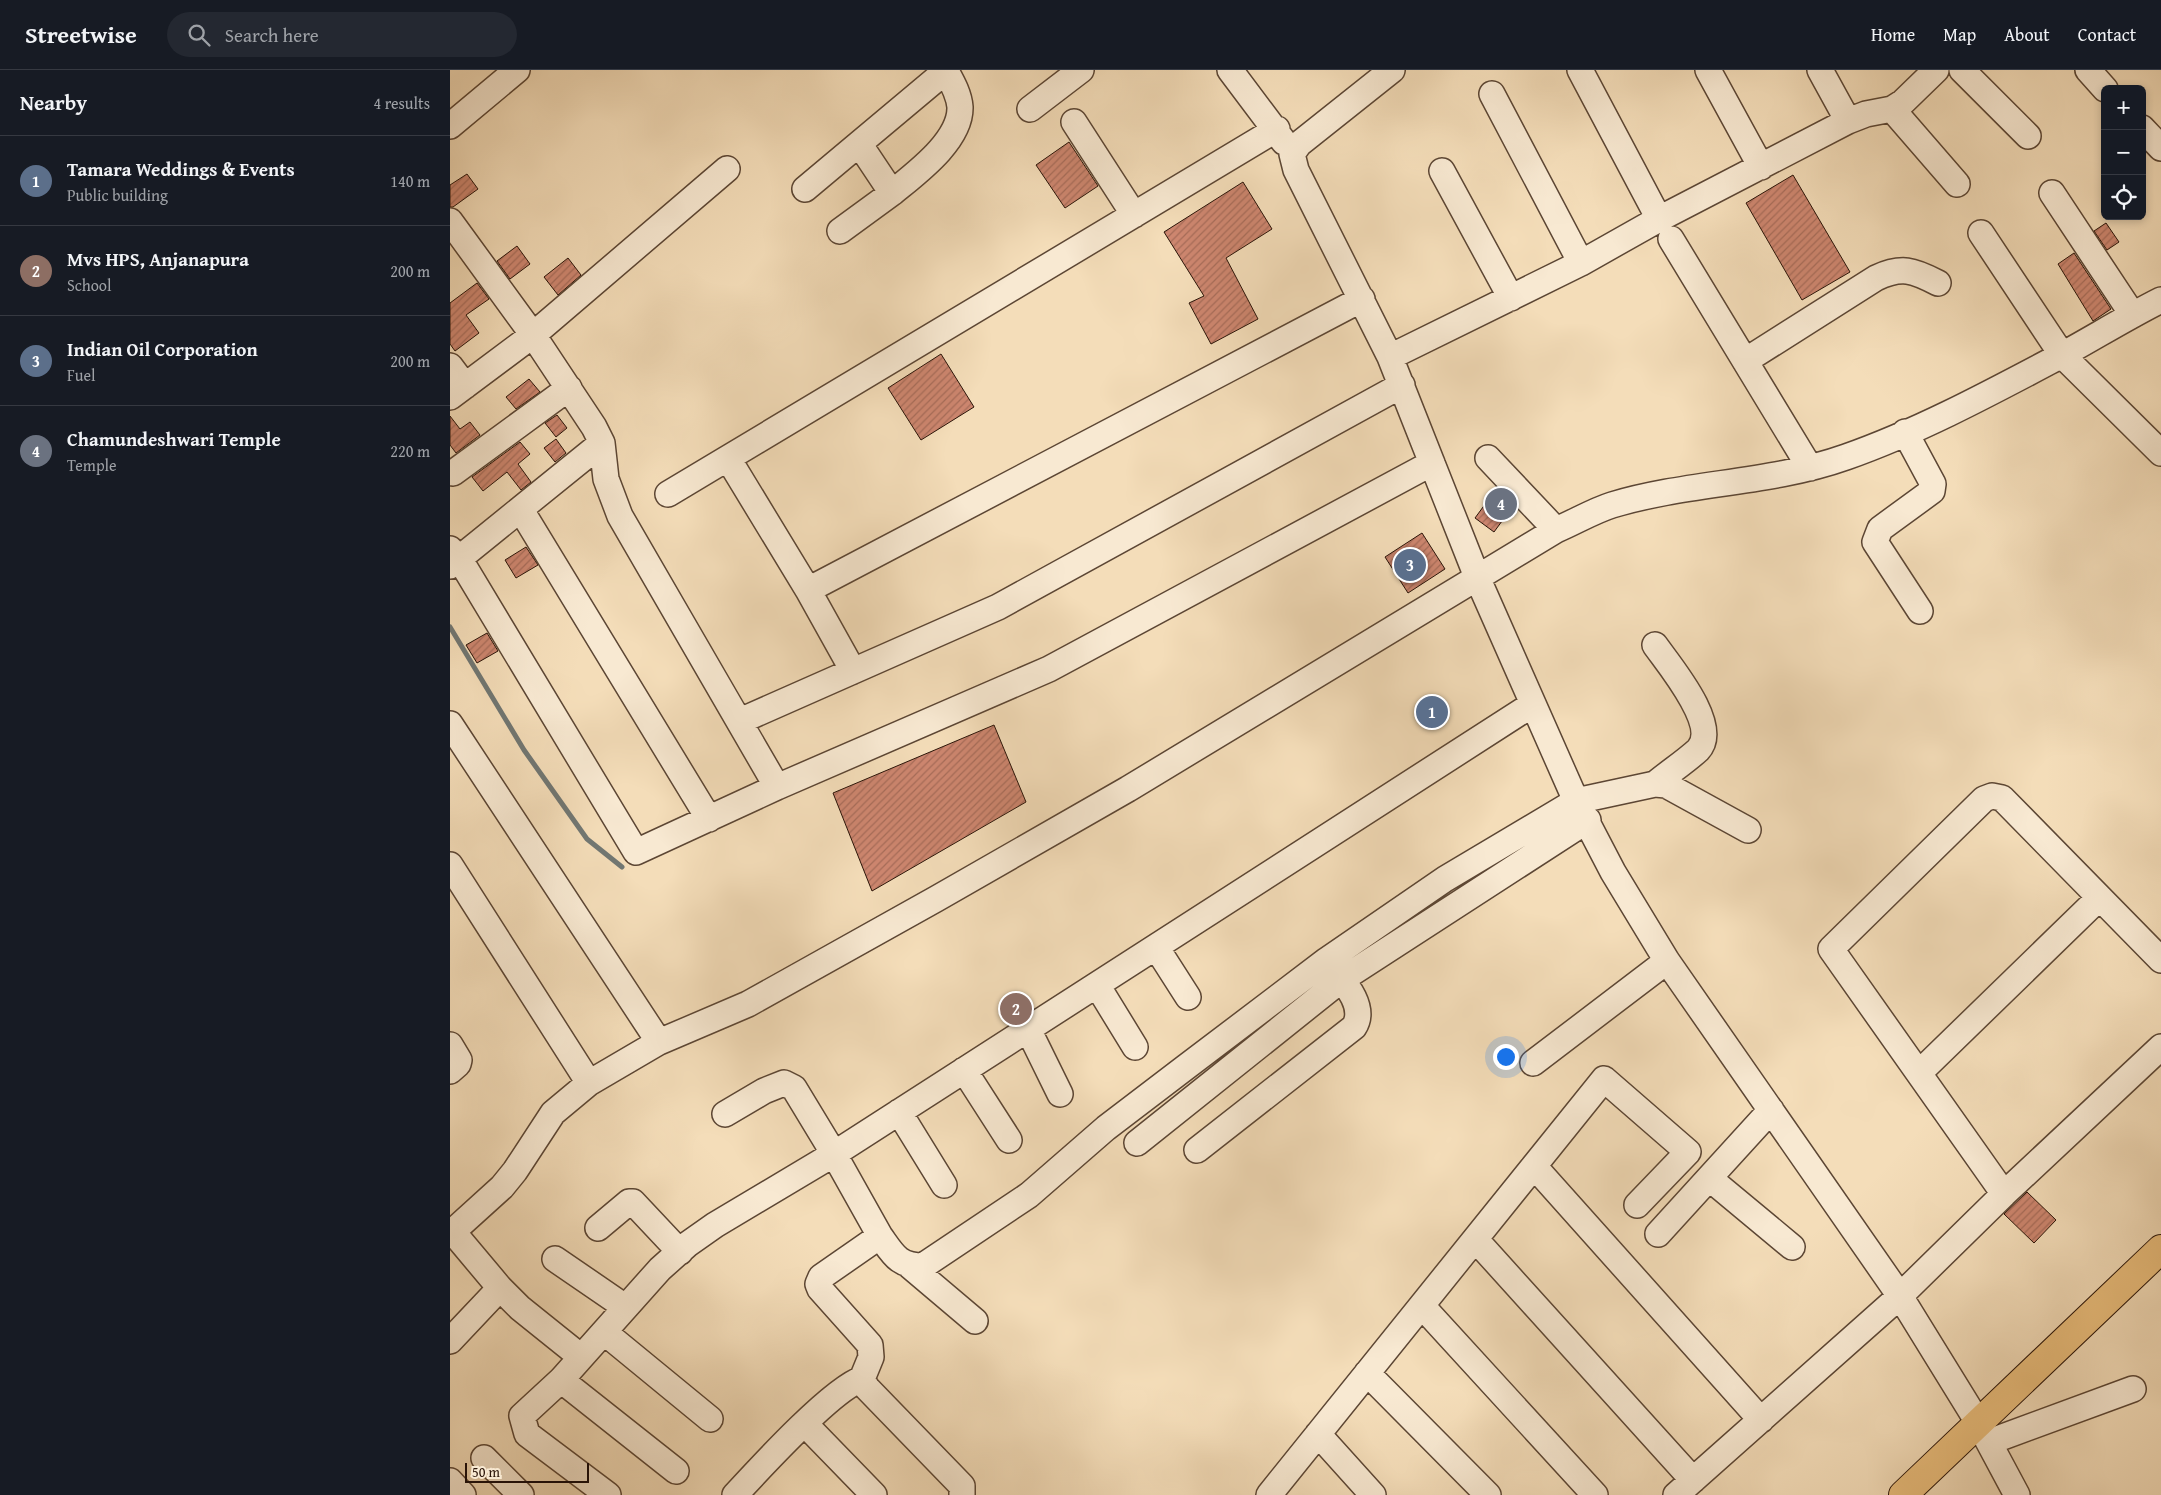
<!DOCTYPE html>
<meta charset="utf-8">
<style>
:root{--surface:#171b24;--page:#242831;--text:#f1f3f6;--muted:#9ea1a6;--line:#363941;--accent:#c59692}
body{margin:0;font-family:"Gentium Book Plus",serif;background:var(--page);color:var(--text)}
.controls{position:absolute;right:15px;top:15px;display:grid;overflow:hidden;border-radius:8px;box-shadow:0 2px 8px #0003}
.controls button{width:45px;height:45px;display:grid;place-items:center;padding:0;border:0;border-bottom:1px solid var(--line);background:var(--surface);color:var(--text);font:25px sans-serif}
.scale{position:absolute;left:15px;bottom:12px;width:124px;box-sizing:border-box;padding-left:5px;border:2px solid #2a1408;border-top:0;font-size:14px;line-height:18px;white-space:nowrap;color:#2a1408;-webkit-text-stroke:4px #f8e9d2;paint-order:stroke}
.you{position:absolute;left:1055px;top:986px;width:18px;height:18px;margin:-12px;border:4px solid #fff;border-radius:50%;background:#1a73e8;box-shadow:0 0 0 8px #1a73e833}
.badge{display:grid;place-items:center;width:32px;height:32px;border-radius:50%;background:var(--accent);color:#fff;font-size:16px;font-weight:700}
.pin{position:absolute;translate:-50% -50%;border:2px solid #fff;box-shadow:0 1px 5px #0006}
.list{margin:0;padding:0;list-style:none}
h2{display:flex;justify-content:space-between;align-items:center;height:65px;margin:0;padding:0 20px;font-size:21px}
h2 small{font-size:16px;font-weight:400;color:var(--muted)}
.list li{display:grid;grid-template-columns:32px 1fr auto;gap:15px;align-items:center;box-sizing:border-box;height:90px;padding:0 20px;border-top:1px solid var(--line)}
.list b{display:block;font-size:19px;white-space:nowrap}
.list p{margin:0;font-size:16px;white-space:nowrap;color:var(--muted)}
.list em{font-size:16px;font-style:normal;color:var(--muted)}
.icon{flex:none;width:28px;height:28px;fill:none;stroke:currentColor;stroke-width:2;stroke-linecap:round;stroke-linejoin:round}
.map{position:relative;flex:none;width:1711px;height:1425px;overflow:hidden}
header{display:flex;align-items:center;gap:30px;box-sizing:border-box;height:70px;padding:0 25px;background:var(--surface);border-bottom:1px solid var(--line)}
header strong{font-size:24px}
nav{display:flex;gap:28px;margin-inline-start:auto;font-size:18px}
.search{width:350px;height:45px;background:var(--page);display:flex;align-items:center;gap:12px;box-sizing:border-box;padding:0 18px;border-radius:28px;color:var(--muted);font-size:19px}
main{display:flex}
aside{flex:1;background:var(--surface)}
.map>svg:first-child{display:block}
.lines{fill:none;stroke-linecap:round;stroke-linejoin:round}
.stream{stroke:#717773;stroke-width:5}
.building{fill:url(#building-hatch);stroke:#2a1408}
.minor-casing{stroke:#5c4634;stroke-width:28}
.major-casing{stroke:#2a1408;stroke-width:30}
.minor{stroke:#f8e9d2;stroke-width:25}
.major{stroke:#eabe7c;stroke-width:28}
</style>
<header>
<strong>Streetwise</strong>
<div class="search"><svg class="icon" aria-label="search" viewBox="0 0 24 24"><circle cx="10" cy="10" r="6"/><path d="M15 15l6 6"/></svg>Search here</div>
<nav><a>Home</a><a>Map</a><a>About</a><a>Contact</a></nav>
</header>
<main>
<aside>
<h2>Nearby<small>4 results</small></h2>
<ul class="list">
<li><span class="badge" style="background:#5c6f8a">1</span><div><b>Tamara Weddings &amp; Events</b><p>Public building</p></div><em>140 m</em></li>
<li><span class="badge" style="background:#8d6e63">2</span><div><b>Mvs HPS, Anjanapura</b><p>School</p></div><em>200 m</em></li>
<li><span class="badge" style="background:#5c6f8a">3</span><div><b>Indian Oil Corporation</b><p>Fuel</p></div><em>200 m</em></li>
<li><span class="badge" style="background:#6b7280">4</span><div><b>Chamundeshwari Temple</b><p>Temple</p></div><em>220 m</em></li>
</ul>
</aside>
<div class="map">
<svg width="1711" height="1425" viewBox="0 0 1711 1425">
<defs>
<pattern id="building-hatch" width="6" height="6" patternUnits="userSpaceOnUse" patternTransform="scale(1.25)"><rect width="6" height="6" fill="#cd866f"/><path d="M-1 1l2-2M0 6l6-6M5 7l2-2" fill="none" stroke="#a76c59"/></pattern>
</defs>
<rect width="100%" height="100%" fill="#f4ddb9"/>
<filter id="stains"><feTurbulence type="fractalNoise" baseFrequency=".004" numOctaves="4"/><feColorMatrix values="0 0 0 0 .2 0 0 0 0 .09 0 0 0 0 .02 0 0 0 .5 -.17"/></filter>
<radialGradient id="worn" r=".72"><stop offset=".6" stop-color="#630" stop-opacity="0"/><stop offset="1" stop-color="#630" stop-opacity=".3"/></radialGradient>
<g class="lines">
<!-- stream -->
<path class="stream" d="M0 557 74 680 137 769 172 797"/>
</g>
<!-- building -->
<path class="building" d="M619 72 648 116 615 138 586 95Z
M17 104 28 119 3 137H0V115Z
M1343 105 1400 202 1352 230 1296 133Z
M793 112 822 159 776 188 808 249 761 274 739 233 754 226 714 162Z
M1656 153 1669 172 1657 180 1644 161Z
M67 176 80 194 60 209 47 191Z
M1624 183 1661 239 1643 251 1608 194Z
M118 188 131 205 108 225 94 207Z
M27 213 39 229 16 245 29 263 5 281 0 274V233Z
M491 284 524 337 471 370 438 318Z
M79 309 90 322 66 339 56 327Z
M107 345 117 358 106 367 95 353Z
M0 346 10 359 20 352 30 365 6 383 0 375Z
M106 369 116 383 105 392 94 378Z
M70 372 80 384 68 394 81 412 71 420 57 402 33 421 22 407Z
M1047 418 1063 436 1044 462 1025 448Z
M972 463 995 499 958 523 935 487Z
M76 477 88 495 66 508 55 490Z
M37 563 48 581 27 593 16 575Z
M544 655 576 732 422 821 383 723Z
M1577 1122 1606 1150 1584 1173 1554 1144Z"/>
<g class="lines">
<defs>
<path id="minor" d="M780 0 834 72
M942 0 849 74 842 84 846 100 940 287 1027 507 1126 731 1163 802 1217 891 1450 1226 1529 1354 1567 1425
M1130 0 1209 149
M1258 0 1311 97
M1370 0 1398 51
M1512 0 1578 66
M1638 0 1655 19
M1042 24 1131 193
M580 39 631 0
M1442 39 1507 114
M624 52 684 145
M0 56 67 0
M1692 58 1711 78
M992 101 1061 228
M355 119 497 0
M442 123C465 104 511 71 510 37 509 24 502 12 496 1
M1602 123 1682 244
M0 151 83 265 144 357 152 373 156 409 170 446 327 717
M390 161 442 123 410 75
M1531 163 1612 285 1711 383
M1221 169 1360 398
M940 287 1131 193 1209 149 1398 51 1416 44 1442 39 1453 32 1486 0
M1295 291 1426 208C1452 196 1463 200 1488 213
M0 296 15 316
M0 327 83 265 277 99
M1455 362 1483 414 1482 421 1430 459 1425 472 1470 541
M1038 388 1106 460
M279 390 358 520 397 590 401 602
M3 403 119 318
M218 424 827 59
M71 440 259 749
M0 479 9 488 186 782 327 717 599 599 982 393
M0 496 152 373
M358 520 912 229
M1205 575C1219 595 1271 656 1248 680 1235 692 1218 703 1205 714
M290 651 548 537 952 315
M0 654 209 972
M0 795 139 1013
M706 877 738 927
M647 915 685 977
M578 959 610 1024
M0 975 9 990 8 994 0 1001
M1083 993 1217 891
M514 1000 559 1070
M1469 1003 1649 828
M449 1042 494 1115
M275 1044 314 1021 334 1013 344 1018 384 1084 1083 634
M687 1073 891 910 1138 750
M747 1080 904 957C917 937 894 912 881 896
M1084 1096 1311 1350
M1259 1108 1342 1177
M1554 1124 1381 879 1534 729 1542 726 1552 728 1711 890
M148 1158 179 1132H183L230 1182
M3 1162 50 1218 70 1238 131 1287
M0 1164 52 1117 65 1101 103 1043 139 1013 209 972 298 934 486 829 678 719 1106 460C1125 452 1143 441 1162 435 1238 412 1320 414 1396 387 1470 361 1542 322 1612 285 1645 267 1677 247 1711 230
M1208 1164 1321 1040
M1026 1170 1243 1410
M105 1189 175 1237
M460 1196 525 1251
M972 1236 1145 1425
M154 1262 260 1349
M0 1271 50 1218
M917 1303 1038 1425
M111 1310 226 1401
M355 1354 424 1425
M868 1364 923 1425
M1539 1372 1683 1319
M34 1388 71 1425
M0 1411 13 1425
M158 1425 77 1364 72 1346 111 1310 210 1199 238 1174 265 1155 384 1084 430 1166
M285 1425C310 1398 382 1319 412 1309
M512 1425V1416L417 1318 412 1309 421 1287 420 1275 370 1219 368 1214 371 1207 430 1166C443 1184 448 1196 473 1196L579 1125 656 1058 736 997 877 890 995 809 1126 731 1205 714 1216 715 1298 760
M819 1425 1154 1009 1238 1082 1187 1135
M1226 1425 1450 1226 1554 1124 1711 977"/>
<path id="major" d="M1453 1425 1711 1179"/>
</defs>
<!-- minor casing -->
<use href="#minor" class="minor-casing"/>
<!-- major casing -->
<use href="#major" class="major-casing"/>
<!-- minor -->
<use href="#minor" class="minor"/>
<!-- major -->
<use href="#major" class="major"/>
</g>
<rect width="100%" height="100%" filter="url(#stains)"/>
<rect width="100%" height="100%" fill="url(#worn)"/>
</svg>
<div class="controls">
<button>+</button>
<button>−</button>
<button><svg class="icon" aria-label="locate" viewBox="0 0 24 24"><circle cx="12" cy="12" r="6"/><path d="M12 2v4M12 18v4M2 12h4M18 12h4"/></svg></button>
</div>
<div class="scale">50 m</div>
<div class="you"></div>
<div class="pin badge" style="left:982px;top:642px;background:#5c6f8a">1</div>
<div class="pin badge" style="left:566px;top:939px;background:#8d6e63">2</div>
<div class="pin badge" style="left:960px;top:495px;background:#5c6f8a">3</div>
<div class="pin badge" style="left:1051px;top:434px;background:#6b7280">4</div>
</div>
</main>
